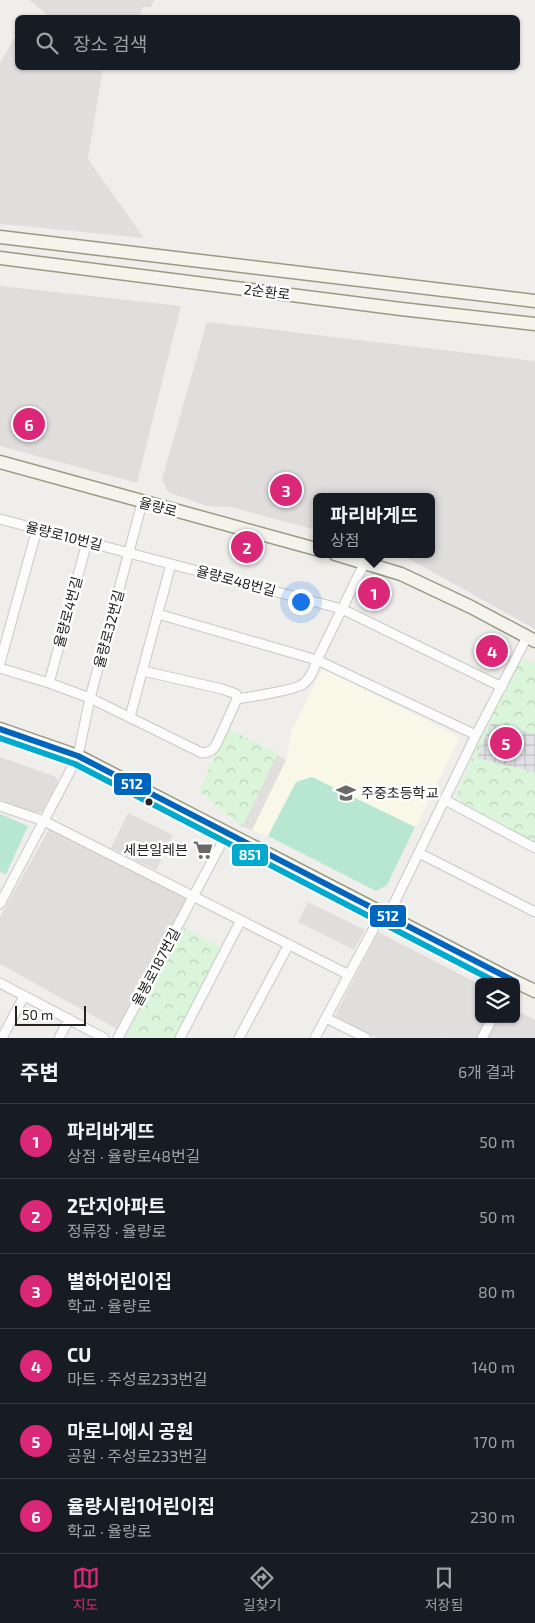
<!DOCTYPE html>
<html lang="ko">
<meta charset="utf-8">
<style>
:root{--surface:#171b24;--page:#242831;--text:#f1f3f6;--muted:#9ea1a6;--line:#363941;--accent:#db2777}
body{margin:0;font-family:"Exo 2","Noto Sans KR",sans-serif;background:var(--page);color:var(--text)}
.controls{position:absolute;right:15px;bottom:15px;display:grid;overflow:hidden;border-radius:8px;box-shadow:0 1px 4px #0004}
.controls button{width:45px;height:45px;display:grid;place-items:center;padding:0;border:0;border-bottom:1px solid var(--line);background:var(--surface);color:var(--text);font:25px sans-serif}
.scale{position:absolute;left:15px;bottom:12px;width:71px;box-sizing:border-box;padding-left:5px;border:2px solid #222;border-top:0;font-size:14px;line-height:18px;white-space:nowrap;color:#222;-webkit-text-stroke:4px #fff;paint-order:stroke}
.you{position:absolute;left:300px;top:601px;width:18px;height:18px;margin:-12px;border:4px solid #fff;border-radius:50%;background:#1a73e8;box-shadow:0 0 0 8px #1a73e833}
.badge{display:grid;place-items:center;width:32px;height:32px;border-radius:50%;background:var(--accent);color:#fff;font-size:16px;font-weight:700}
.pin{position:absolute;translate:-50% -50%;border:2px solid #fff;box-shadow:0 1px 5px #0006}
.popup{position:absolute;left:313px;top:493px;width:122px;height:65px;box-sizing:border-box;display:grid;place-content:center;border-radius:8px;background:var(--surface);filter:drop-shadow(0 1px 4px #0005);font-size:16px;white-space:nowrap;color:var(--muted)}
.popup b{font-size:19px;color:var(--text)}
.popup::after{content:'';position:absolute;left:50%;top:100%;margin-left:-10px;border:10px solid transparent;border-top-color:var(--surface)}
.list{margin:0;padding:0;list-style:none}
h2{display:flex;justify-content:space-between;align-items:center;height:65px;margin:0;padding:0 20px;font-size:21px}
h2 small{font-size:16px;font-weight:400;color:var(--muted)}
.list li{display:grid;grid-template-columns:32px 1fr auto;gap:15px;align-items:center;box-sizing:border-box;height:75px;padding:0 20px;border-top:1px solid var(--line)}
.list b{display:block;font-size:19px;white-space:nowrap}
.list p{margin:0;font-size:16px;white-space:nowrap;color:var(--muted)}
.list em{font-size:16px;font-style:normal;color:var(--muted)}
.icon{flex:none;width:28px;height:28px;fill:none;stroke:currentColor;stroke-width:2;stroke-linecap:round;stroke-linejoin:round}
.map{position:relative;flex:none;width:535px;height:1038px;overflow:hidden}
.search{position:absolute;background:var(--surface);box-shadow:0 1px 4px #0004;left:15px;right:15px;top:15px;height:55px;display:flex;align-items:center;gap:12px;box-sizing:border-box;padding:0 18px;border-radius:8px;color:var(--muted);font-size:19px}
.sheet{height:515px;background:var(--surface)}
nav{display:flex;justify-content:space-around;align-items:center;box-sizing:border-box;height:70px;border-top:1px solid var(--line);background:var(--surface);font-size:14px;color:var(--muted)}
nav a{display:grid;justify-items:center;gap:2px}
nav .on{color:var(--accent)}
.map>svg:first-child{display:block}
.residential{fill:#dfdedc}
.education{fill:#f8f7e8}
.park{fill:url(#park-crowns)}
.pitch{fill:#b7e6d2}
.parking{fill:#e0dfde}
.plaza{fill:url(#plaza-grid)}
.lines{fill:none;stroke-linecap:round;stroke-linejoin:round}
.street-casing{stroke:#c9c8c7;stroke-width:11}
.secondary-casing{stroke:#999a82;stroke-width:15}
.street{stroke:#fdfcfc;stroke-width:9}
.secondary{stroke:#f4f4ed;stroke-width:12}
.bus-1-casing{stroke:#fff;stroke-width:10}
.bus-2-casing{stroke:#fff;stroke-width:10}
.bus-1{stroke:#0065bd;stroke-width:6}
.bus-2{stroke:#00a9ce;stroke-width:6}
.bus-dot{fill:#222;stroke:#fff;stroke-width:2}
.labels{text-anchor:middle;stroke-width:5;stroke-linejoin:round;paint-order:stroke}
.street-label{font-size:14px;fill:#222;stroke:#fff}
.poi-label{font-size:14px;fill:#222;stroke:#fff;text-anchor:start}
.line-badge{stroke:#fff;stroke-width:2}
.badge-label{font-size:14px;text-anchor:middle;font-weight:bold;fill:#fff}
</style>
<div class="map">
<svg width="535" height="1038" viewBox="0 0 535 1038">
<defs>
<pattern id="park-crowns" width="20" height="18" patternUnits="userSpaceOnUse" patternTransform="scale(1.25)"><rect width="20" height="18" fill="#daf5da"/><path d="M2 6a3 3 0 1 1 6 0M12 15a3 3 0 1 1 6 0" fill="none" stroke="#bbd2bb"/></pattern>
<pattern id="plaza-grid" width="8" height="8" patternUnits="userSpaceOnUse" patternTransform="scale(1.25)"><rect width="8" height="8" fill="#e2e1e5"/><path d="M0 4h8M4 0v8" fill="none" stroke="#c2c1c4"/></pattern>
</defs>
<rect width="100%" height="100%" fill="#f0eeeb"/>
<!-- residential -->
<path class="residential" d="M29 0H154L151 7H143L139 17 51 18Z
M0 286 181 306 137 483 0 446Z
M207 322 535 361V629L411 560 396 554H432V497H316V530L231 507 207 506 168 492 162 479Z
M0 757 56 777 58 782 42 812H33L0 800Z
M128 813 173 835 156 870 111 848Z
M49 829 187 897 117 1029 0 964V917Z
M378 932 479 984V1019H489L479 1038H377L335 1016Z
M516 1010 535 1020V1038H487L496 1019H516Z"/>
<!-- education -->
<path class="education" d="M324 669 460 737 387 885 376 891 268 836 242 827 277 755 286 759 292 730 320 673Z"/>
<!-- park -->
<path class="park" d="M517 655 535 664V842L454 800 502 687Z
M225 727 278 753 242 827 200 792Z
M182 927 221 947 175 1038H125Z"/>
<!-- pitch -->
<path class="pitch" d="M312 777 415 827 387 885 376 891 268 836 296 782Z
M0 814 28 826 6 874 0 872Z"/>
<!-- parking -->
<path class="parking" d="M17 33 18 68H103L88 159 144 238 0 224V63Z
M94 322 141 331 138 348 106 342 83 357 71 337Z
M55 361 62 369 56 375 67 387 73 381 93 402 79 416 40 375Z
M289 372 294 380 302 376 327 415 300 431 287 429 275 409 255 422 251 416 232 415 229 410Z
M0 397 16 400 10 424 0 422Z
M503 397 535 444V457L484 491 481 485 475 489 441 438Z
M467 502 535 516 534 561 432 540V504L465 511Z
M277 755 286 760 252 830 242 827Z
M308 902 365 930 354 950 298 922Z
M377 967 461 1011 447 1038H437L361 997Z"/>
<!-- plaza -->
<path class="plaza" d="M491 723 535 734V772L477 758Z"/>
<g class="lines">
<defs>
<path id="street" d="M0 519 342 609 502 687
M158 614 317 660 476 735
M0 663 37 529
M0 668 49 683 87 542
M143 671 222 689 236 694 237 699
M49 683 90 698 202 753C210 752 213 751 217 743L237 699C249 697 297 690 303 684 311 678 314 669 317 660L365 562
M130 717 171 564
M445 800 535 848
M0 806 44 821 349 975
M419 853 535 912
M0 904 78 756 90 698 142 503
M388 916 476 735 527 637
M0 983 104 1038
M326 1018 366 1038
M2 1038 24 996
M59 1038 69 1019
M118 1038 227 833
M180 1038 241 920
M239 1038 289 944
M315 1038 382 913
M482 1038 492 1019"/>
<path id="secondary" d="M0 237 535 301
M0 258 401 309 535 324
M0 462 316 549
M335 554 401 574 471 607 535 641
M0 729 78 756 516 982
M516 982 535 991"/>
</defs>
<!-- street casing -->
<use href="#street" class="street-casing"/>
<!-- secondary casing -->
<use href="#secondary" class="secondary-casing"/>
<!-- street -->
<use href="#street" class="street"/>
<!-- secondary -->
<use href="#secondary" class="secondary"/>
<defs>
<path id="bus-1" d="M0 729 78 756 516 982"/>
<path id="bus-2" d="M0 738 75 764 496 982"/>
</defs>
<!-- bus-1 casing -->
<use href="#bus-1" class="bus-1-casing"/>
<!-- bus-2 casing -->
<use href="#bus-2" class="bus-2-casing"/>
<!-- bus-1 -->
<use href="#bus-1" class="bus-1"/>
<!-- bus-2 -->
<use href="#bus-2" class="bus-2"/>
</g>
<!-- icons -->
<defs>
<symbol id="school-bare" viewBox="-9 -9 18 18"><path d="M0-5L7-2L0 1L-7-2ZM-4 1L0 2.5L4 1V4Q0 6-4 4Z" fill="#6a6968" stroke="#fff" stroke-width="2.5" paint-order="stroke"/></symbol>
<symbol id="supermarket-bare" viewBox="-9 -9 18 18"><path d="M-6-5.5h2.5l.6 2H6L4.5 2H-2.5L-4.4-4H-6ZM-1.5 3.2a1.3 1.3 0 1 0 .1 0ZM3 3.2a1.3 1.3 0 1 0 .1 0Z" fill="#6a6968" stroke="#fff" stroke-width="2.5" paint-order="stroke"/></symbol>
</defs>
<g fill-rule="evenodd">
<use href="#school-bare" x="332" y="779" width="28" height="28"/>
<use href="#supermarket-bare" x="189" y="836" width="28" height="28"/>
</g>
<!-- markers -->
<circle class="bus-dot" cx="149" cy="802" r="4.5"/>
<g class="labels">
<!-- street labels -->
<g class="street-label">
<text transform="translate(267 292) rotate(7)" y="5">2순환로</text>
<text transform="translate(158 507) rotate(15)" y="5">율량로</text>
<text transform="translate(64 536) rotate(14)" y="5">율량로10번길</text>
<text transform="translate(236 581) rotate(15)" y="5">율량로48번길</text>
<text transform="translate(68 612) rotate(-75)" y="5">율량로4번길</text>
<text transform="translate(109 629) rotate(-75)" y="5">율량로32번길</text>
<text transform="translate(156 967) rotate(-62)" y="5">율봉로187번길</text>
</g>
<!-- poi labels -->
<g class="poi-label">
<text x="361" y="798">주중초등학교</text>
<text x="188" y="855" text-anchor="end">세븐일레븐</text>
</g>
</g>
<g class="line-badge">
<rect x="113" y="772" width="39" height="24" rx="5" fill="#0065bd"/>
<rect x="231" y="843" width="38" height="24" rx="5" fill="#00a9ce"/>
<rect x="369" y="904" width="38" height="24" rx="5" fill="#0065bd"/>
</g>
<g class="badge-label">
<text x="132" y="789">512</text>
<text x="250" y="860">851</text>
<text x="388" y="921">512</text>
</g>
</svg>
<div class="controls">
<button><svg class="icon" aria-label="layers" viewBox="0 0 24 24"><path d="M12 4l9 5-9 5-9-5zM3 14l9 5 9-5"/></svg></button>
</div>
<div class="scale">50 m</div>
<div class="you"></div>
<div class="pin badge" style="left:374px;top:593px">1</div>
<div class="popup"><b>파리바게뜨</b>상점</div>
<div class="pin badge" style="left:247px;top:547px">2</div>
<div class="pin badge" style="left:286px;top:490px">3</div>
<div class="pin badge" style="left:492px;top:651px">4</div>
<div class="pin badge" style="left:506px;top:743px">5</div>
<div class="pin badge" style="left:29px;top:424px">6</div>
<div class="search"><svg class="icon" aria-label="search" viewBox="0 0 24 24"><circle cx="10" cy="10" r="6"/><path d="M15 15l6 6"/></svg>장소 검색</div>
</div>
<section class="sheet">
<h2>주변<small>6개 결과</small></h2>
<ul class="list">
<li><span class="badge">1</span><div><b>파리바게뜨</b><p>상점 · 율량로48번길</p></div><em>50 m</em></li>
<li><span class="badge">2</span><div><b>2단지아파트</b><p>정류장 · 율량로</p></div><em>50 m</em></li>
<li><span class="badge">3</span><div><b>별하어린이집</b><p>학교 · 율량로</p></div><em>80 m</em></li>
<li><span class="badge">4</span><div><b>CU</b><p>마트 · 주성로233번길</p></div><em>140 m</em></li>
<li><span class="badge">5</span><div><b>마로니에시 공원</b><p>공원 · 주성로233번길</p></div><em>170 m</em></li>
<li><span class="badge">6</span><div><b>율량시립1어린이집</b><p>학교 · 율량로</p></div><em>230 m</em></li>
</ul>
</section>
<nav>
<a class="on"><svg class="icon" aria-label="map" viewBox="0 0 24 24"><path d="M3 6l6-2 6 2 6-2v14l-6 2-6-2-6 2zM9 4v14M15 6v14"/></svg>지도</a>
<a><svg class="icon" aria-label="directions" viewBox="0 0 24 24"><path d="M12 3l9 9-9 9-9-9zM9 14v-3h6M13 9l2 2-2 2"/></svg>길찾기</a>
<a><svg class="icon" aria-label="saved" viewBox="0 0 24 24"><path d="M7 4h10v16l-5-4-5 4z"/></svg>저장됨</a>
</nav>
